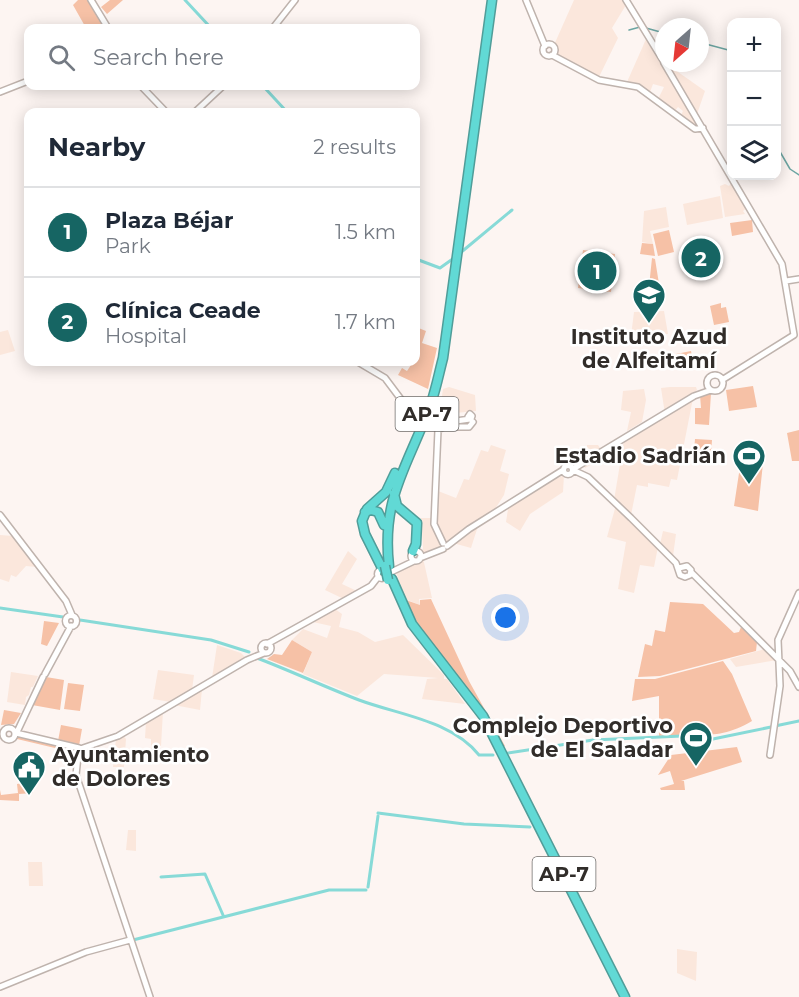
<!DOCTYPE html>
<meta charset="utf-8">
<style>
:root{--surface:#fff;--page:#f2f2f3;--text:#1f2937;--muted:#747a83;--line:#e0e1e3;--accent:#166563}
body{margin:0;font-family:Montserrat,sans-serif;background:var(--page);color:var(--text)}
.controls{position:absolute;right:18px;top:18px;display:grid;overflow:hidden;border-radius:12px;box-shadow:0 3px 15px #0003}
.controls button{width:54px;height:54px;display:grid;place-items:center;padding:0;border:0;border-bottom:2px solid var(--line);background:var(--surface);color:var(--text);font:30px sans-serif}
.compass{position:absolute;left:655px;top:18px;width:54px;height:54px;border-radius:50%;background:var(--surface);box-shadow:0 3px 15px #0003;rotate:207deg}
.you{position:absolute;left:506px;top:618px;width:21px;height:21px;margin:-15px;border:4px solid #fff;border-radius:50%;background:#1a73e8;box-shadow:0 0 0 9px #1a73e833}
.badge{display:grid;place-items:center;width:39px;height:39px;border-radius:50%;background:var(--accent);color:#fff;font-size:20px;font-weight:700}
.pin{position:absolute;translate:-50% -50%;border:3px solid #fff;box-shadow:0 2px 6px #0006}
.list{margin:0;padding:0;list-style:none}
h2{display:flex;justify-content:space-between;align-items:center;height:78px;margin:0;padding:0 24px;font-size:26px}
h2 small{font-size:20px;font-weight:400;color:var(--muted)}
.list li{display:grid;grid-template-columns:39px 1fr auto;gap:18px;align-items:center;box-sizing:border-box;height:90px;padding:0 24px;border-top:2px solid var(--line)}
.list b{display:block;font-size:22px;white-space:nowrap}
.list p{margin:0;font-size:20px;white-space:nowrap;color:var(--muted)}
.list em{font-size:20px;font-style:normal;color:var(--muted)}
.icon{flex:none;width:33px;height:33px;fill:none;stroke:currentColor;stroke-width:2;stroke-linecap:round;stroke-linejoin:round}
.map{position:relative;flex:none;width:799px;height:997px;overflow:hidden}
.search{position:absolute;background:var(--surface);box-shadow:0 3px 15px #0003;left:24px;top:24px;width:396px;height:66px;display:flex;align-items:center;gap:15px;box-sizing:border-box;padding:0 21px;border-radius:12px;color:var(--muted);font-size:22px}
.panel{position:absolute;background:var(--surface);box-shadow:0 3px 15px #0003;left:24px;top:108px;width:396px;height:258px;border-radius:12px}
.map>svg:first-child{display:block}
.built{fill:#fbe7dc}
.green{fill:#f6c1a6}
.lines{fill:none;stroke-linecap:round;stroke-linejoin:round}
.stream{stroke:#6da6a3;stroke-width:1.5}
.canal{stroke:#87dad7;stroke-width:3}
.secondary-casing{stroke:#bfb3ad;stroke-width:8}
.highway-casing{stroke:#509d99;stroke-width:11}
.secondary{stroke:#fff;stroke-width:5}
.highway{stroke:#61d9d5;stroke-width:8}
.secondary-bridge-casing{stroke:#bfb3ad;stroke-width:8;stroke-linecap:butt}
.highway-bridge-casing{stroke:#509d99;stroke-width:11;stroke-linecap:butt}
.secondary-bridge{stroke:#fff;stroke-width:5}
.highway-bridge{stroke:#61d9d5;stroke-width:8}
.labels{text-anchor:middle;stroke-width:5;stroke-linejoin:round;paint-order:stroke}
.shield{fill:#fff;stroke:#6f6c6a;stroke-width:1.5}
.shield-label{font-size:20px;font-weight:bold;fill:#312d2a}
.poi-label{font-size:21px;font-weight:bold;fill:#312d2a;stroke:#fff;text-anchor:end}
</style>
<div class="map">
<svg width="799" height="997" viewBox="0 0 799 997">
<rect width="100%" height="100%" fill="#fdf5f2"/>
<!-- built -->
<path class="built" d="M574 0H629L612 28 618 38 598 79 557 54 554 45Z
M647 37 664 57V63H670L678 72 705 91 697 114 703 125 697 128 680 117 683 111 678 107 674 112 658 99 664 87 653 84 650 92 627 82Z
M733 181 748 207 743 211 745 214 725 217 720 186 725 184 729 186Z
M720 196 723 218 687 225 683 204Z
M666 207 669 227 650 231 653 244 642 242 644 211Z
M664 311 668 334 631 336 634 312Z
M8 330 15 351 0 355V332Z
M449 387 475 395 476 411 445 414 440 410 443 389Z
M670 387H696L697 390 694 393 677 480 671 479 669 487 648 483V487L637 485 631 515 660 544 663 531 676 534 673 556 658 547 654 567 640 565 634 593 618 589 626 542 607 537 616 505 614 500 624 440 665 414 661 388Z
M644 389 646 400 642 422 627 431 631 412 621 410 623 391Z
M616 444 619 448 585 468 583 465 592 460 590 455 586 458 587 445H598L602 451Z
M491 445 506 450 500 471 509 474 504 495 495 509 564 475 563 492 530 514 520 531 506 522 508 509 478 526 471 548 453 543 447 551 423 558 432 598 419 599 420 605 405 599 396 572 421 559 423 548 421 518H436L438 491 456 498 464 479 469 480 481 450 488 452Z
M0 535 13 536 37 567 26 566 16 577 11 575 9 582 0 579Z
M348 551 357 559 342 584 359 592 346 600 325 590Z
M335 609 342 614 339 627 358 632 375 642 403 635 444 675V679H447L465 704 422 699 427 679 438 678 384 674 357 696 303 674 312 652 292 640 303 629 327 638 331 626 313 622Z
M217 645 241 653 245 657 212 678Z
M765 649 777 660 736 667 730 659Z
M158 670 194 675 192 690 171 702 153 699Z
M11 672 38 676 33 687H31L29 695 26 697 25 705 7 702Z
M202 689 200 710 174 705Z
M163 711 161 746H156L155 752H151V739L145 738 146 722Z
M123 735 126 739 124 767H113L116 738Z
M128 830H136V851L126 850Z
M28 862H42L43 886H29Z
M677 949 697 952 696 981 677 973Z"/>
<!-- green -->
<path class="green" d="M78 0H90L106 28H86L73 5Z
M110 0H123L107 14 101 7Z
M752 220 753 232 732 236 730 223Z
M669 230 674 252 658 256 653 234Z
M642 243 653 244 655 256 640 254Z
M583 250 615 254 611 292 578 288Z
M652 258 655 259 660 290 655 295 648 296Z
M721 303V308L726 307 729 322 714 325 710 306Z
M416 327 426 331 422 343 437 348 428 389 398 375 402 368 407 371 413 362H416Z
M691 351 693 361 677 363 676 354Z
M753 386 757 407 729 411 726 390Z
M711 393 709 425 695 424V408H701L700 395Z
M799 430V461H792L787 433Z
M695 439 712 440 711 454 694 451Z
M741 460 763 463 758 511 734 506Z
M403 599 420 605V600L431 599 469 681 505 746 502 747C475 693 432 652 403 599Z
M670 602 703 604 734 633 739 632 741 627 757 642 756 651 660 676 638 677 645 644 652 646 655 630 665 632Z
M44 621 59 623 47 646 41 644Z
M292 640 312 652 303 673 267 659 274 654 282 655Z
M723 661 732 674 752 721C717 742 696 732 659 736V696L632 701 635 679H655Z
M46 677 64 680 60 710 32 705Z
M68 683 84 685 80 711 64 709Z
M4 710 21 713 14 724 1 725Z
M61 725 82 729 79 746 58 741Z
M17 736 74 750 76 753 17 739Z
M737 747 742 762 681 781H684L685 790H661L660 788 674 784 670 771 658 775 671 755Z
M23 783 24 790 32 788 33 793 19 794V801L0 800V790L1 795 18 793 17 784Z"/>
<g class="lines">
<!-- stream -->
<path class="stream" d="M646 28 664 33
M629 30 640 27
M702 43 732 51
M776 149 778 150
M779 150 790 169 799 175"/>
<!-- canal -->
<path class="canal" d="M185 0 211 28
M263 86 287 112
M459 254 512 210
M416 259 440 268 454 258
M0 608 63 617
M80 620 211 640 249 652
M257 658C291 671 325 687 359 700 399 715 451 720 479 755H493
M775 726 799 721
M508 753 593 740 682 736 713 739 771 727
M378 813 464 824 530 827
M161 877 205 874 223 915
M368 887 378 816
M133 940 329 890H366"/>
<defs>
<path id="secondary" d="M91 0 108 28
M526 0 545 46
M626 0 664 62
M273 28 295 0
M543 50a6 6 0 1 1 12 0a6 6 0 1 1-12 0Z
M552 55 599 80 638 87 695 129 703 128
M664 63 782 264 794 335 722 380
M141 86 166 112
M0 92 28 81
M195 112 223 86
M786 281 799 279
M358 362 385 378 403 402 419 411
M707 383a8 8 0 1 1 16 0a8 8 0 1 1-16 0Z
M470 414 472 416 471 419 468 417Z
M432 417 449 422 470 419
M563.5 470a4.5 4.5 0 1 1 9 0a4.5 4.5 0 1 1-9 0Z
M573 469 694 396 711 390
M573 470 588 477 631 518 676 563 680 575 685 577 690 575 691 570 687 566 679 568
M0 515 66 601 72 615
M443 543 434 524 438 430 444 427H469L473 422
M447 546 469 529 563 470
M411 556a5 5 0 1 1 10 0a5 5 0 1 1-10 0Z
M420 558 443 549
M377.5 574a4.5 4.5 0 1 1 9 0a4.5 4.5 0 1 1-9 0Z
M691 572 790 671 799 687
M387 574 414 561
M65.5 621a5.5 5.5 0 1 1 11 0a5.5 5.5 0 1 1-11 0Z
M261 648a5 5 0 1 1 10 0a5 5 0 1 1-10 0Z
M267 644 371 586 378 577
M45 674 71 626
M3 734a6 6 0 1 1 12 0a6 6 0 1 1-12 0Z
M17 732 43 677
M16 733 79 748
M83 748 118 736 247 660 264 653
M76.5 753a4.5 4.5 0 1 1 9 0a4.5 4.5 0 1 1-9 0Z
M770 755 780 686 778 640 799 593
M78 756 76 775 150 997
M0 987 86 952 130 940"/>
<path id="highway" d="M394 494 397 506 417 523 416 544 413 551
M365 512 371 510 378 512 384 525
M389 566C381 496 409 465 431 403 436 389 439 373 443 358L492 0
M383 570 365 534 362 521 367 509 386 492 395 473
M392 579 412 624 483 716 625 997"/>
</defs>
<!-- secondary casing -->
<use href="#secondary" class="secondary-casing"/>
<!-- highway casing -->
<use href="#highway" class="highway-casing"/>
<!-- secondary -->
<use href="#secondary" class="secondary"/>
<!-- highway -->
<use href="#highway" class="highway"/>
<defs>
<path id="secondary-bridge" d="M419 411 432 417"/>
<path id="highway-bridge" d="M385 566 388 580"/>
</defs>
<!-- secondary-bridge casing -->
<use href="#secondary-bridge" class="secondary-bridge-casing"/>
<!-- highway-bridge casing -->
<use href="#highway-bridge" class="highway-bridge-casing"/>
<!-- secondary-bridge -->
<use href="#secondary-bridge" class="secondary-bridge"/>
<!-- highway-bridge -->
<use href="#highway-bridge" class="highway-bridge"/>
</g>
<!-- icons -->
<defs>
<symbol id="school-pin" viewBox="-11 -11 22 30"><path d="M0 17L-7.5 6A9.5 9.5 0 1 1 7.5 6Z" fill="#166563" stroke="#fff"/><path d="M0-5L7-2L0 1L-7-2ZM-4 1L0 2.5L4 1V4Q0 6-4 4Z" fill="#fff"/></symbol>
<symbol id="stadium-pin" viewBox="-11 -11 22 30"><path d="M0 17L-7.5 6A9.5 9.5 0 1 1 7.5 6Z" fill="#166563" stroke="#fff"/><path d="M0-5a6.5 5 0 1 0 0 10a6.5 5 0 1 0 0-10ZM-3.5-1.8h7v3.6h-7Z" fill="#fff"/></symbol>
<symbol id="civic-pin" viewBox="-11 -11 22 30"><path d="M0 17L-7.5 6A9.5 9.5 0 1 1 7.5 6Z" fill="#166563" stroke="#fff"/><path d="M-.6-6.5H3V-4.5H.6V-3L4-1V1h2V6H-6V1h2V-1L-.6-3ZM-1.2 2.5V6h2.4V2.5Z" fill="#fff"/></symbol>
</defs>
<g fill-rule="evenodd">
<use href="#school-pin" x="630" y="276" width="38" height="52"/>
<use href="#stadium-pin" x="730" y="437" width="38" height="52"/>
<use href="#stadium-pin" x="677" y="719" width="38" height="52"/>
<use href="#civic-pin" x="10" y="748" width="38" height="52"/>
</g>
<g class="labels">
<!-- shield labels -->
<g class="shield">
<rect x="395.5" y="397" width="63" height="34" rx="4.5"/>
<rect x="532.5" y="857" width="63" height="34" rx="4.5"/>
</g>
<g class="shield-label">
<text x="427" y="421">AP-7</text>
<text x="564" y="881">AP-7</text>
</g>
<!-- poi labels -->
<g class="poi-label">
<text x="649" y="344" text-anchor="middle">Instituto Azud<tspan x="649" dy="24">de Alfeitamí</tspan></text>
<text x="726" y="463">Estadio Sadrián</text>
<text x="673" y="733">Complejo Deportivo<tspan x="673" dy="24">de El Saladar</tspan></text>
<text x="52" y="762" text-anchor="start">Ayuntamiento<tspan x="52" dy="24">de Dolores</tspan></text>
</g>
</g>
</svg>
<div class="controls">
<button>+</button>
<button>−</button>
<button><svg class="icon" aria-label="layers" viewBox="0 0 24 24"><path d="M12 4l9 5-9 5-9-5zM3 14l9 5 9-5"/></svg></button>
</div>
<svg class="compass" viewBox="-18 -18 36 36"><path d="M0-13l5 13h-10z" fill="#e53935"/><path d="M0 13l5-13h-10z" fill="#747a83"/></svg>
<div class="you"></div>
<div class="pin badge" style="left:597px;top:271px">1</div>
<div class="pin badge" style="left:701px;top:258px">2</div>
<div class="search"><svg class="icon" aria-label="search" viewBox="0 0 24 24"><circle cx="10" cy="10" r="6"/><path d="M15 15l6 6"/></svg>Search here</div>
<section class="panel">
<h2>Nearby<small>2 results</small></h2>
<ul class="list">
<li><span class="badge">1</span><div><b>Plaza Béjar</b><p>Park</p></div><em>1.5 km</em></li>
<li><span class="badge">2</span><div><b>Clínica Ceade</b><p>Hospital</p></div><em>1.7 km</em></li>
</ul>
</section>
</div>
